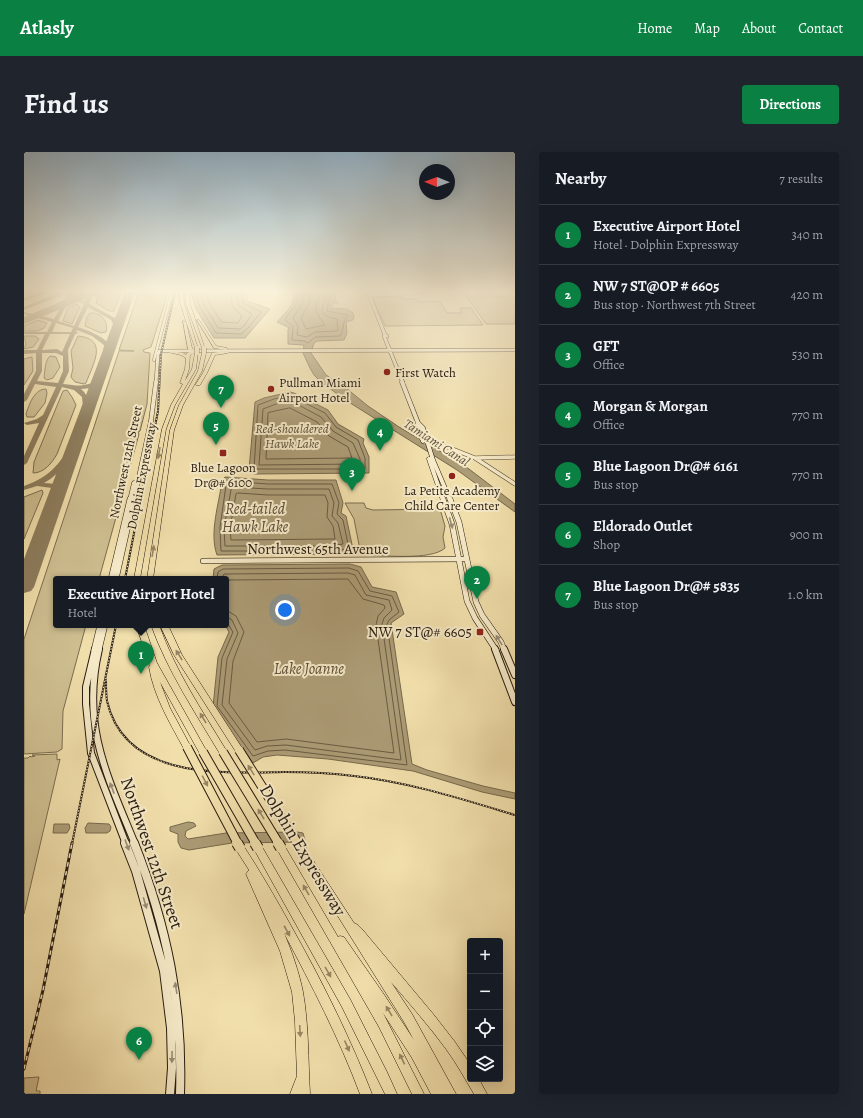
<!DOCTYPE html>
<meta charset="utf-8">
<style>
:root{--surface:#171b24;--page:#20242c;--text:#f1f3f6;--muted:#9ea1a6;--line:#363941;--accent:#0b8043}
body{margin:0;font-family:Alegreya,serif;background:var(--page);color:var(--text)}
.controls{position:absolute;right:12px;bottom:12px;display:grid;overflow:hidden;border-radius:4px;box-shadow:0 4px 16px #0002}
.controls button{width:36px;height:36px;display:grid;place-items:center;padding:0;border:0;border-bottom:1px solid var(--line);background:var(--surface);color:var(--text);font:20px sans-serif}
.compass{position:absolute;left:395px;top:12px;width:36px;height:36px;border-radius:50%;background:var(--surface);box-shadow:0 4px 16px #0002;rotate:271deg}
.you{position:absolute;left:261px;top:458px;width:14px;height:14px;margin:-10px;border:3px solid #fff;border-radius:50%;background:#1a73e8;box-shadow:0 0 0 6px #1a73e833}
.badge{display:grid;place-items:center;width:26px;height:26px;border-radius:50%;background:var(--accent);color:#fff;font-size:13px;font-weight:700}
.pin{position:absolute;translate:-50% -33px;filter:drop-shadow(0 1px 2px #0008)}
.pin::after{content:'';position:absolute;top:21px;width:14px;height:12px;background:inherit;clip-path:polygon(0 0,100% 0,50% 100%)}
.popup{position:absolute;left:29px;top:424px;width:176px;height:52px;box-sizing:border-box;display:grid;place-content:center;border-radius:4px;background:var(--surface);filter:drop-shadow(0 1px 3px #0005);font-size:13px;white-space:nowrap;color:var(--muted)}
.popup b{font-size:15px;color:var(--text)}
.popup::after{content:'';position:absolute;left:50%;top:100%;margin-left:-8px;border:8px solid transparent;border-top-color:var(--surface)}
.list{margin:0;padding:0;list-style:none}
h2{display:flex;justify-content:space-between;align-items:center;height:52px;margin:0;padding:0 16px;font-size:17px}
h2 small{font-size:13px;font-weight:400;color:var(--muted)}
.list li{display:grid;grid-template-columns:26px 1fr auto;gap:12px;align-items:center;box-sizing:border-box;height:60px;padding:0 16px;border-top:1px solid var(--line)}
.list b{display:block;font-size:15px;white-space:nowrap}
.list p{margin:0;font-size:13px;white-space:nowrap;color:var(--muted)}
.list em{font-size:13px;font-style:normal;color:var(--muted)}
.icon{flex:none;width:22px;height:22px;fill:none;stroke:currentColor;stroke-width:2;stroke-linecap:round;stroke-linejoin:round}
.map{position:relative;flex:none;width:491px;height:942px;overflow:hidden;border-radius:4px}
header{display:flex;align-items:center;gap:24px;box-sizing:border-box;height:56px;padding:0 20px;background:var(--accent);color:#fff}
header strong{font-size:19px}
nav{display:flex;gap:22px;margin-inline-start:auto;font-size:14px}
.intro{display:flex;align-items:center;justify-content:space-between;box-sizing:border-box;height:96px;padding:0 24px}
h1{margin:0;font-size:28px}
.button{padding:10px 18px;border-radius:4px;background:var(--accent);color:#fff;font-size:14px;font-weight:700}
main{display:flex;gap:24px;padding:0 24px}
aside{flex:1;background:var(--surface);border-radius:4px;box-shadow:0 4px 16px #0002}
.map>svg:first-child{display:block}
.green{fill:#cebe90;stroke:#7a6c4f}
.water{fill:#ac9c76;stroke:#76684c}
.lines{fill:none;stroke-linecap:round;stroke-linejoin:round}
.shore{stroke:#695b42;stroke-width:1}
.taxiway{fill:#8c7c5c;fill-rule:evenodd}
.runway{fill:#8c7c5c;fill-rule:evenodd}
.tertiary-far2-casing{stroke:#594b35;stroke-width:3.5}
.tertiary-far1-casing{stroke:#594b35;stroke-width:4.5}
.tertiary-casing{stroke:#594b35;stroke-width:6}
.secondary-far4-casing{stroke:#261a0e;stroke-width:4}
.secondary-far3-casing{stroke:#261a0e;stroke-width:5}
.secondary-far2-casing{stroke:#261a0e;stroke-width:6}
.secondary-far1-casing{stroke:#261a0e;stroke-width:8}
.secondary-casing{stroke:#261a0e;stroke-width:10}
.motorway-casing{stroke:#261a0e;stroke-width:1}
.tertiary-far2{stroke:#f6eac8;stroke-width:2.5}
.tertiary-far1{stroke:#f6eac8;stroke-width:3.5}
.tertiary{stroke:#f6eac8;stroke-width:4.5}
.secondary-far4{stroke:#f6eac8;stroke-width:3}
.secondary-far3{stroke:#f6eac8;stroke-width:4}
.secondary-far2{stroke:#f6eac8;stroke-width:5}
.secondary-far1{stroke:#f6eac8;stroke-width:6}
.secondary{stroke:#f6eac8;stroke-width:8}
.motorway{fill:#f1dfab;fill-rule:evenodd}
.rail-far1-casing{stroke:#261a0e;stroke-width:2}
.rail-casing{stroke:#261a0e;stroke-width:3}
.rail-far1{stroke:#f6eac8;stroke-width:1;stroke-dasharray:1.5;stroke-linecap:butt}
.rail{stroke:#f6eac8;stroke-width:1.5;stroke-dasharray:4.5;stroke-linecap:butt}
.motorway-bridge-far2-casing{stroke:#261a0e;stroke-width:5;stroke-linecap:butt}
.motorway-bridge-far1-casing{stroke:#261a0e;stroke-width:10;stroke-linecap:butt}
.motorway-bridge-casing{stroke:#261a0e;stroke-width:12;stroke-linecap:butt}
.motorway-bridge-far2{stroke:#f1dfab;stroke-width:4}
.motorway-bridge-far1{stroke:#f1dfab;stroke-width:8}
.motorway-bridge{stroke:#f1dfab;stroke-width:10}
.oneway{fill:#968664}
.oneway2{fill:#988c74}
.poi-dot{fill:#8f2418;stroke:#f6eac8;stroke-width:1.5}
.labels{text-anchor:middle;stroke-width:4;stroke-linejoin:round;paint-order:stroke}
.far-poi-label{font-size:13px;fill:#261a0e;stroke:#f6eac8;text-anchor:start}
.far-water-label{font-size:13px;font-style:italic;fill:#5c4e38;stroke:#f6eac8}
.far-street-label{font-size:13px;fill:#261a0e;stroke:#f6eac8}
.street-label{font-size:15px;fill:#261a0e;stroke:#f6eac8}
.poi-label{font-size:15px;fill:#261a0e;stroke:#f6eac8;text-anchor:end}
.water-label{font-size:16px;font-style:italic;fill:#5c4e38;stroke:#f6eac8}
.near-street-label{font-size:18px;fill:#261a0e;stroke:#f6eac8}
</style>
<header>
<strong>Atlasly</strong>
<nav><a>Home</a><a>Map</a><a>About</a><a>Contact</a></nav>
</header>
<div class="intro"><h1>Find us</h1><a class="button">Directions</a></div>
<main>
<div class="map">
<svg width="491" height="942" viewBox="0 0 491 942">
<rect width="100%" height="100%" fill="#f1dfab"/>
<filter id="stains"><feTurbulence type="fractalNoise" baseFrequency=".005" numOctaves="4"/><feColorMatrix values="0 0 0 0 .2 0 0 0 0 .09 0 0 0 0 .02 0 0 0 .5 -.17"/></filter>
<radialGradient id="worn" r=".72"><stop offset=".6" stop-color="#630" stop-opacity="0"/><stop offset="1" stop-color="#630" stop-opacity=".3"/></radialGradient>
<!-- green -->
<path class="green" d="M80 140H97L90 159H85L72 151 74 143Z
M115 140H144L142 145 140 146 142 147 127 195 119 198 120 200 126 201 123 252 116 279 114 280 115 282 75 427H32V473H62L39 559 38 597 33 600 0 602V487L95 199H110L95 198Z
M378 144 379 147H392L394 150 416 149 423 161H438L436 156H447L459 173 361 174 348 145Z
M442 144H491V172H462Z
M53 152 56 155 48 172 39 169 44 156Z
M66 161C77 160 85 170 82 180L77 181 61 174 63 165Z
M14 168 23 171 20 176 13 179H0V174Z
M0 184H11L15 187 9 195 0 197 2 192Z
M54 184C85 187 69 212 62 231L60 232 51 230 47 225 49 216 47 199Z
M26 204 32 205 36 215 29 226 23 228 20 226C21 219 21 208 26 204Z
M8 205 9 219 0 233V207Z
M22 237 23 241 21 251 10 265H3L2 262C5 253 10 237 22 237Z
M43 238 48 245 52 253 33 302C28 311 20 321 9 321L10 310 39 239Z
M18 338 19 341 0 387V345Z
M321 351H340L342 356 349 358 416 357 421 374 419 385 421 396C407 409 357 403 337 403L330 367Z
M33 602V608L36 607 0 762V606H4L6 604 7 605 11 604 8 603Z
M15 925 12 939H16V942H0V926Z"/>
<!-- water -->
<path class="water" d="M167 140 221 141 224 145 221 148 246 157 221 186H190L172 157Z
M270 140H312L311 147 314 151H310L306 156 323 157 329 161 330 165 329 168 322 170 323 181 320 188 293 189 290 191 287 201 302 223 322 236 344 254 375 275 441 314 491 352V360L433 318 323 249 297 230 290 223 286 216 279 201 280 193 264 192V177L266 176 253 170C260 162 272 153 270 140Z
M266 240 270 241 304 258 314 272 340 287 339 291 345 305V321L232 322 226 321 225 318 231 250 240 246Z
M201 325 244 328H312L319 351 317 361 322 364 330 402 193 403C185 381 195 352 198 329Z
M326 412 337 415 348 435 372 440 380 462 367 471 388 612 403 618 459 634 491 641V647L458 640 389 619 304 607 253 603 239 605 229 611 189 555 194 505 205 480 201 473H202V427H189L190 417 198 413Z
M164 670 170 671 172 674 162 679 161 684 164 687 202 681 273 680 279 681 281 688 279 690 208 691 165 698 157 696 154 690V682L146 679V675Z
M64 671 85 672 87 675 86 679 83 681H62L61 676Z
M30 672H45L46 676 43 681H29Z"/>
<g class="lines">
<!-- shore -->
<path class="shore" d="M171 140 176 155 192 181 217 182 225 175 237 160 219 151 218 140
M176 140 180 153 194 176 216 177 221 173 228 162 215 154 213 140
M182 140 185 150 197 170 214 171 218 164 208 154 207 140
M274 140C276 152 266 158 261 168L269 174 268 188 280 189 284 191 291 185 316 184C321 177 317 171 324 163L303 159C303 152 307 147 308 140
M279 140V150L269 166 274 174 273 183 283 185 291 180 314 179 313 167C291 163 299 156 303 140
M285 140V152L277 166 282 177 301 173C289 155 290 160 297 140
M267 244 301 261 312 275 334 288 341 306V317H230L234 253 250 247Z
M267 249 297 265 309 279 329 291 336 307V312L235 313 239 257 252 252Z
M266 256 293 270 305 284 324 295 328 306 242 307 244 261Z
M203 329 244 332H308L315 351 313 362 319 368 325 397 306 399H197L196 376Z
M208 335 244 337H305L310 351 308 364 314 371 319 392 306 394H201L200 376Z
M214 341 244 343H301L304 351 303 365 309 374 311 387 207 388 206 376 212 342Z
M193 427 194 420 199 417 325 416 334 419 346 439 368 444 375 460 365 468 363 472 383 613 261 598 244 599 229 604 193 554 198 506 209 480 202 469
M198 427 200 422 324 421 331 423 342 443 365 448 368 458 360 466 358 472 377 608 262 593 243 594 231 598 198 553 203 507 214 481 208 468 202 464
M202 433 205 428 324 427 339 447 360 453 361 456 354 464 352 473 370 601 262 587 233 590 205 551 209 509 220 480 212 464 202 458"/>
<!-- taxiway -->
<path class="taxiway" d="M17 140H24L0 149V146Z
M36 140H49L48 142 61 150 66 140H70L65 152 91 166 94 173 91 189 86 190 90 173 87 168 64 155 54 175C65 179 77 183 85 192L83 212 80 214 77 212 80 193 68 184 53 178 52 180 55 181 51 182 44 198 45 219 39 232C56 234 57 235 73 229L76 231 67 236 57 237C69 247 63 260 61 273L58 275 55 273 59 255 58 245 50 238 38 235 3 311 0 313V304L15 271 3 273 0 271 13 267 19 263 32 235 11 232 3 248 0 250V242L12 219V201L0 202V198H13L21 182H0V180H23L28 170 0 162V160L30 167 38 153 27 160 23 159 41 147 43 143 41 142 0 158V155ZM47 145 60 152 50 174 34 169ZM32 171 49 176 47 180H28ZM26 182H46L38 200 33 197 18 198ZM18 201H32L39 204V219L34 231 13 229 18 219Z
M52 285 57 286C48 303 38 321 20 331L33 332 37 337 36 345H30L28 336 13 334 0 338V334C29 324 37 309 52 285Z
M17 378H20L24 380 4 419 0 421V411Z"/>
<!-- runway -->
<path class="runway" d="M60 140H75L74 142 0 172V165Z
M101 140H111L10 435 7 439 0 441V407Z"/>
<defs>
<path id="tertiary-far2" d="M130 208 148 140"/>
<path id="tertiary-far1" d="M400 282 416 292 451 306 491 332
M451 306 491 305"/>
<path id="tertiary" d="M179 409 442 407"/>
<path id="secondary-far4" d="M344 140 361 183 363 184
M361 183 360 184 379 231
M135 199 491 198
M132 231 134 201 139 199"/>
<path id="secondary-far3" d="M378 230 394 271 399 276 409 308 426 348
M394 271 393 273 399 289
M405 307 419 348
M106 348 110 331
M110 348 127 269 132 230"/>
<path id="secondary-far2" d="M419 347 428 372 443 449 451 466 472 498
M426 347 435 370 452 450 458 463 477 490 480 498
M87 427 106 347
M92 427 110 347
M70 498 76 473
M75 498 81 473"/>
<path id="secondary-far1" d="M71 497 62 535V552L67 601 102 692
M75 497C57 574 83 623 111 692
M471 497 491 550
M480 497 491 523"/>
<path id="secondary" d="M101 691 112 719 140 819 147 876 148 916 146 942
M110 691C143 774 159 853 156 942"/>
<path id="motorway" d="M155 140H159L160 151 174 197 171 196 156 151Z
M161 140H165L166 152 181 197 178 196 162 152Z
M173 168H175L192 194 203 196V198L190 196Z
M159 169 162 170 168 196 170 198 169 199H167L164 197Z
M173 198 176 199 174 200 172 217 151 253 142 277 116 427H110L138 277 147 253 159 232 156 231 161 217 162 206 157 203 144 200 146 199 159 201 162 203 163 201ZM171 201 168 217 161 229 165 217 166 203Z
M203 199 205 200 204 201 191 203 183 221 176 233H172V232L179 221 188 201Z
M180 200 182 201 178 219 159 253 150 278 129 427H123L146 278 155 253 174 219 178 201Z
M112 473H120L133 511 182 598 183 600 182 602 179 603 176 602 136 530 146 556 167 595 166 597 163 598 160 597C146 571 130 545 125 515L126 513Z
M127 473H135C151 518 177 557 202 598L203 600 202 602 199 603 196 602C171 560 144 520 127 473Z
M136 473H144L158 503 218 596 219 598 218 600 215 601 212 600 150 503Z
M216 692 219 693C236 719 251 745 266 772 297 827 325 883 348 942H336C315 886 288 834 260 781 268 800 275 820 279 840 285 874 284 908 286 942H266L273 924 271 869 268 840 256 799 222 722 225 718 211 696 213 693Z
M234 692 237 693 326 847 363 920 373 942H361L318 855 231 699 229 696 231 693Z
M257 692 260 693 314 785 316 784 320 785 359 841 390 888 380 870 275 702 273 699 275 696 278 695 281 696 330 771 334 773 338 777 410 863 431 890 446 912V927H455L463 942H450C441 927 433 912 422 897 405 874 386 852 367 830L388 862 432 942H419L418 940 419 942H407L388 906 359 861 400 942H388L355 875 254 699 252 696 254 693Z"/>
</defs>
<!-- tertiary-far2 casing -->
<use href="#tertiary-far2" class="tertiary-far2-casing"/>
<!-- tertiary-far1 casing -->
<use href="#tertiary-far1" class="tertiary-far1-casing"/>
<!-- tertiary casing -->
<use href="#tertiary" class="tertiary-casing"/>
<!-- secondary-far4 casing -->
<use href="#secondary-far4" class="secondary-far4-casing"/>
<!-- secondary-far3 casing -->
<use href="#secondary-far3" class="secondary-far3-casing"/>
<!-- secondary-far2 casing -->
<use href="#secondary-far2" class="secondary-far2-casing"/>
<!-- secondary-far1 casing -->
<use href="#secondary-far1" class="secondary-far1-casing"/>
<!-- secondary casing -->
<use href="#secondary" class="secondary-casing"/>
<!-- motorway casing -->
<use href="#motorway" class="motorway-casing"/>
<!-- tertiary-far2 -->
<use href="#tertiary-far2" class="tertiary-far2"/>
<!-- tertiary-far1 -->
<use href="#tertiary-far1" class="tertiary-far1"/>
<!-- tertiary -->
<use href="#tertiary" class="tertiary"/>
<!-- secondary-far4 -->
<use href="#secondary-far4" class="secondary-far4"/>
<!-- secondary-far3 -->
<use href="#secondary-far3" class="secondary-far3"/>
<!-- secondary-far2 -->
<use href="#secondary-far2" class="secondary-far2"/>
<!-- secondary-far1 -->
<use href="#secondary-far1" class="secondary-far1"/>
<!-- secondary -->
<use href="#secondary" class="secondary"/>
<!-- motorway -->
<use href="#motorway" class="motorway"/>
<defs>
<path id="rail-far1" d="M101 427 134 259 137 202 151 140
M82 528C82 535 82 542 83 549 101 628 198 621 260 620 283 620 307 621 330 624 385 630 438 647 491 663
M48 692 92 473"/>
<path id="rail" d="M0 917 19 838 48 691"/>
</defs>
<!-- rail-far1 casing -->
<use href="#rail-far1" class="rail-far1-casing"/>
<!-- rail casing -->
<use href="#rail" class="rail-casing"/>
<!-- rail-far1 -->
<use href="#rail-far1" class="rail-far1"/>
<!-- rail -->
<use href="#rail" class="rail"/>
<defs>
<path id="motorway-bridge-far2" d="M173 196V201
M180 196V201"/>
<path id="motorway-bridge-far1" d="M163 595 214 692
M215 598 274 692
M179 600 232 692
M199 600 255 692"/>
<path id="motorway-bridge" d="M213 691 216 696
M231 691 234 696
M254 691 257 696
M273 691 278 699"/>
</defs>
<!-- motorway-bridge-far2 casing -->
<use href="#motorway-bridge-far2" class="motorway-bridge-far2-casing"/>
<!-- motorway-bridge-far1 casing -->
<use href="#motorway-bridge-far1" class="motorway-bridge-far1-casing"/>
<!-- motorway-bridge casing -->
<use href="#motorway-bridge" class="motorway-bridge-casing"/>
<!-- motorway-bridge-far2 -->
<use href="#motorway-bridge-far2" class="motorway-bridge-far2"/>
<!-- motorway-bridge-far1 -->
<use href="#motorway-bridge-far1" class="motorway-bridge-far1"/>
<!-- motorway-bridge -->
<use href="#motorway-bridge" class="motorway-bridge"/>
</g>
<!-- one-way arrows -->
<defs><path id="oneway-solid" d="M-6-.8H1V-3.2L6.5 0L1 3.2V.8H-6Z"/></defs>
<g class="oneway">
<use href="#oneway-solid" transform="translate(135 301) rotate(100)"/>
<use href="#oneway-solid" transform="translate(129 399) rotate(-81)"/>
<use href="#oneway-solid" transform="translate(155 503) rotate(-122)"/>
<use href="#oneway-solid" transform="translate(179 566) rotate(-121)"/>
<use href="#oneway-solid" transform="translate(227 618) rotate(-122)"/>
<use href="#oneway-solid" transform="translate(181 629) rotate(62)"/>
<use href="#oneway-solid" transform="translate(237 662) rotate(-121)"/>
<use href="#oneway-solid" transform="translate(282 738) rotate(-120)"/>
<use href="#oneway-solid" transform="translate(263 779) rotate(61)"/>
<use href="#oneway-solid" transform="translate(304 820) rotate(60)"/>
<use href="#oneway-solid" transform="translate(365 859) rotate(-121)"/>
<use href="#oneway-solid" transform="translate(276 879) rotate(87)"/>
<use href="#oneway-solid" transform="translate(323 894) rotate(66)"/>
<use href="#oneway-solid" transform="translate(378 907) rotate(-116)"/>
</g>
<g class="oneway2">
<use href="#oneway-solid" transform="translate(427 371) rotate(75)"/>
<use href="#oneway-solid" transform="translate(475 488) rotate(-122)"/>
<use href="#oneway-solid" transform="translate(88 636) rotate(-111)"/>
<use href="#oneway-solid" transform="translate(103 693) rotate(70)"/>
<use href="#oneway-solid" transform="translate(121 751) rotate(74)"/>
<use href="#oneway-solid" transform="translate(152 836) rotate(-99)"/>
<use href="#oneway-solid" transform="translate(148 905) rotate(91)"/>
</g>
<!-- sky -->
<linearGradient id="sky" x2="0" y2="1"><stop stop-color="#90aaba"/><stop offset="0.51" stop-color="#f9f1d9"/><stop offset="1" stop-color="#f9f1d9" stop-opacity="0"/></linearGradient>
<rect width="491" height="272" fill="url(#sky)"/>
<!-- markers -->
<g class="poi-dot">
<circle cx="363" cy="220" r="4"/>
<circle cx="247" cy="237" r="4"/>
<rect x="195" y="297" width="8" height="8" rx="2"/>
<circle cx="428" cy="324" r="4"/>
<rect x="452" y="476" width="8" height="8" rx="2"/>
</g>
<g class="labels">
<!-- far-poi labels -->
<g class="far-poi-label">
<text x="371" y="225">First Watch</text>
<text x="255" y="235">Pullman Miami<tspan x="255" dy="15">Airport Hotel</tspan></text>
<text x="199" y="320" text-anchor="middle">Blue Lagoon<tspan x="199" dy="15">Dr@# 6100</tspan></text>
<text x="428" y="343" text-anchor="middle">La Petite Academy<tspan x="428" dy="15">Child Care Center</tspan></text>
</g>
<!-- far-water labels -->
<g class="far-water-label">
<text x="268" y="281">Red-shouldered<tspan x="268" dy="15">Hawk Lake</tspan></text>
<text transform="translate(413 290) rotate(33)" y="5">Tamiami Canal</text>
</g>
<!-- far-street labels -->
<g class="far-street-label">
<text transform="translate(101 310) rotate(-78)" y="5">Northwest 12th Street</text>
<text transform="translate(117 324) rotate(-79)" y="5">Dolphin Expressway</text>
</g>
<!-- street labels -->
<g class="street-label">
<text x="294" y="402">Northwest 65th Avenue</text>
</g>
<!-- poi labels -->
<g class="poi-label">
<text x="448" y="485">NW 7 ST@# 6605</text>
</g>
<!-- water labels -->
<g class="water-label">
<text x="231" y="362">Red-tailed<tspan x="231" dy="18">Hawk Lake</tspan></text>
<text x="285" y="522">Lake Joanne</text>
</g>
<!-- near-street labels -->
<g class="near-street-label">
<text transform="translate(279 698) rotate(59)" y="6">Dolphin Expressway</text>
<text transform="translate(128 701) rotate(71)" y="6">Northwest 12th Street</text>
</g>
</g>
<rect width="100%" height="100%" filter="url(#stains)"/>
<rect width="100%" height="100%" fill="url(#worn)"/>
</svg>
<div class="controls">
<button>+</button>
<button>−</button>
<button><svg class="icon" aria-label="locate" viewBox="0 0 24 24"><circle cx="12" cy="12" r="6"/><path d="M12 2v4M12 18v4M2 12h4M18 12h4"/></svg></button>
<button><svg class="icon" aria-label="layers" viewBox="0 0 24 24"><path d="M12 4l9 5-9 5-9-5zM3 14l9 5 9-5"/></svg></button>
</div>
<svg class="compass" viewBox="-18 -18 36 36"><path d="M0-13l5 13h-10z" fill="#e53935"/><path d="M0 13l5-13h-10z" fill="#9ea1a6"/></svg>
<div class="you"></div>
<div class="pin badge" style="left:117px;top:522px">1</div>
<div class="popup"><b>Executive Airport Hotel</b>Hotel</div>
<div class="pin badge" style="left:453px;top:447px">2</div>
<div class="pin badge" style="left:328px;top:339px">3</div>
<div class="pin badge" style="left:356px;top:299px">4</div>
<div class="pin badge" style="left:192px;top:293px">5</div>
<div class="pin badge" style="left:115px;top:908px">6</div>
<div class="pin badge" style="left:197px;top:256px">7</div>
</div>
<aside>
<h2>Nearby<small>7 results</small></h2>
<ul class="list">
<li><span class="badge">1</span><div><b>Executive Airport Hotel</b><p>Hotel · Dolphin Expressway</p></div><em>340 m</em></li>
<li><span class="badge">2</span><div><b>NW 7 ST@OP # 6605</b><p>Bus stop · Northwest 7th Street</p></div><em>420 m</em></li>
<li><span class="badge">3</span><div><b>GFT</b><p>Office</p></div><em>530 m</em></li>
<li><span class="badge">4</span><div><b>Morgan &amp; Morgan</b><p>Office</p></div><em>770 m</em></li>
<li><span class="badge">5</span><div><b>Blue Lagoon Dr@# 6161</b><p>Bus stop</p></div><em>770 m</em></li>
<li><span class="badge">6</span><div><b>Eldorado Outlet</b><p>Shop</p></div><em>900 m</em></li>
<li><span class="badge">7</span><div><b>Blue Lagoon Dr@# 5835</b><p>Bus stop</p></div><em>1.0 km</em></li>
</ul>
</aside>
</main>
